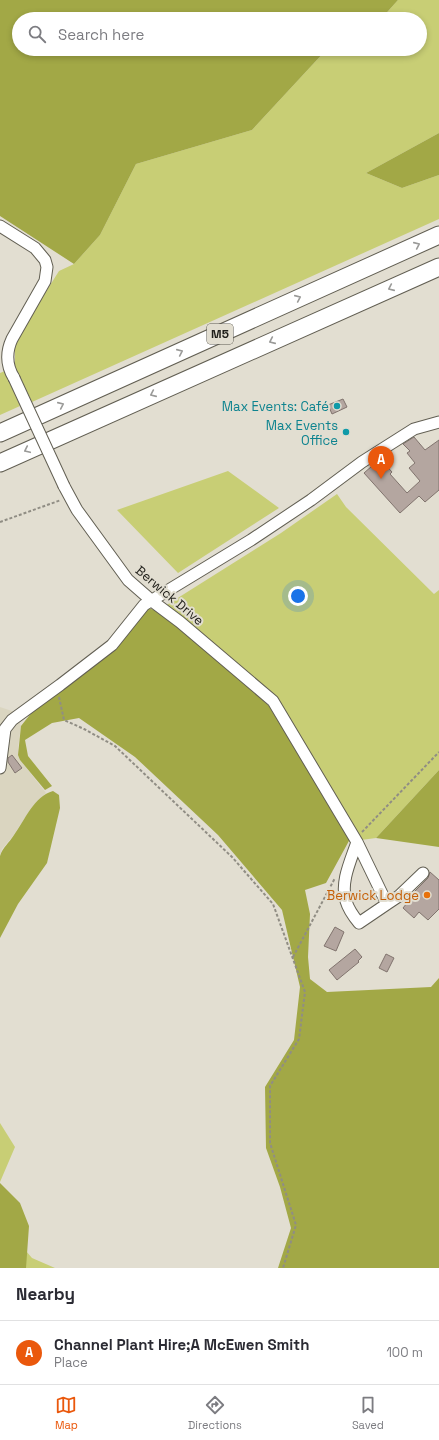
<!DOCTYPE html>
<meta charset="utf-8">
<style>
:root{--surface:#fff;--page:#f2f2f3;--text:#2b2b33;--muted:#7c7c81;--line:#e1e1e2;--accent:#ea580c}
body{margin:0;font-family:"Space Grotesk",sans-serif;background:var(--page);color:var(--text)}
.you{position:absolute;left:298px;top:596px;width:14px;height:14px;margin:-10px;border:3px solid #fff;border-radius:50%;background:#1a73e8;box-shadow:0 0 0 6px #1a73e833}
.badge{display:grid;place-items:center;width:26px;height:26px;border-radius:50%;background:var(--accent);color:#fff;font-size:13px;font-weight:700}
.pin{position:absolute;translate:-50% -33px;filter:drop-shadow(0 1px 2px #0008)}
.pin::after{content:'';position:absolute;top:21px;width:14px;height:12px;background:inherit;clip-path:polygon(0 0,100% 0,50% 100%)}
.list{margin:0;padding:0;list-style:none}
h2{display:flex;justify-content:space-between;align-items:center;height:52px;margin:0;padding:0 16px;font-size:17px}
h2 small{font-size:13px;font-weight:400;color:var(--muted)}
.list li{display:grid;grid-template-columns:26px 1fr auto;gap:12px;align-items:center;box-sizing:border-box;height:64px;padding:0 16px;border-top:1px solid var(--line)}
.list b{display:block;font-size:15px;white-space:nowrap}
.list p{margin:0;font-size:13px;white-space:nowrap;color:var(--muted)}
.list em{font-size:13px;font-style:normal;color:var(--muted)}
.icon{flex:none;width:22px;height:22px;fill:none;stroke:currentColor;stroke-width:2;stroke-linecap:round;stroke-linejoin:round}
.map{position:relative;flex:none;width:439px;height:1268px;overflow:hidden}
.search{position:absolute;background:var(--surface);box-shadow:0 2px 6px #0003;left:12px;right:12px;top:12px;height:44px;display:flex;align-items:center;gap:10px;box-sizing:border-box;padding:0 14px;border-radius:22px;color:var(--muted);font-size:15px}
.sheet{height:116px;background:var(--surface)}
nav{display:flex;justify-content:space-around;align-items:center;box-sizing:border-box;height:56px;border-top:1px solid var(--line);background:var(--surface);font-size:11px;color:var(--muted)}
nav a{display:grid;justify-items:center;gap:2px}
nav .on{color:var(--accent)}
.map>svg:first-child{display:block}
.built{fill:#dad5c0}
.green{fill:#c8ce75}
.forest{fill:#a2a846}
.building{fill:#b4a6a0;stroke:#81746e}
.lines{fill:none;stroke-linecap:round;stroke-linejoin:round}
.minor-casing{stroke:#625f53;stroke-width:13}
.highway-casing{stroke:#625f53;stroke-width:19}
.path{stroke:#908d84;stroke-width:2;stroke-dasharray:3 2;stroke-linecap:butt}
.minor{stroke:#fff;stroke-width:11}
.highway{stroke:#fff;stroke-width:17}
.minor-bridge-casing{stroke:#625f53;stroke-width:13;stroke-linecap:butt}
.minor-bridge{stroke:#fff;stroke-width:11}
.oneway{stroke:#9a9a98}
.culture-dot{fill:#0f9aa8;stroke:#e2ded1;stroke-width:1.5}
.food-dot{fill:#e8710a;stroke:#e2ded1;stroke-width:1.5}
.labels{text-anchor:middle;stroke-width:4;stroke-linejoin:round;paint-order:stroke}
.shield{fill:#e2ded1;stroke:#5a5850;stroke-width:1}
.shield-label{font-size:12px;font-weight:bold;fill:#1f1e19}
.culture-label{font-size:13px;fill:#0d838f;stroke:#e2ded1;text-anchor:end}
.street-label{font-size:13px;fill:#1f1e19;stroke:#e2ded1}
.food-label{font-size:13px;fill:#c56008;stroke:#e2ded1;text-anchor:end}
</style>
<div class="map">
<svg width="439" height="1268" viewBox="0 0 439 1268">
<rect width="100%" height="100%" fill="#e2ded1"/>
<!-- built -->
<path class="built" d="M0 707 15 712 21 726 18 748 20 760 46 793 30 810 13 836 2 849 0 856Z"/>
<!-- green -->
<path class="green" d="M398 0H439V133L366 173 402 188 439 175V219L32 402 15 368V341L59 271 74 264 100 235 136 164 252 130 327 49H420V19H381Z
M5 371 20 406 0 415V373Z
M228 471 279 508 178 573 117 510Z
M337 494 346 507 434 594 439 590V770L376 838 361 840 276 702 165 606 281 533Z
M0 1123 15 1147 0 1182Z
M26 1251 32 1258 55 1268H26Z"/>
<!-- forest -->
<path class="forest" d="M0 0H398L381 19H19V49H327L252 130 136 164 100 235 74 264 0 216Z
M439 133V175L402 188 366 173Z
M147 608 159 611 213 655 269 706 350 839 326 883 305 890 310 914 308 957 310 979 327 992 431 987 439 978V1268H278L291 1228 280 1187 266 1148 265 1087 294 1040 300 987 282 910 218 835 135 757 79 718 52 723 25 740 28 756 52 786 45 790 20 760 18 755 21 726 36 707Z
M439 770V847L376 838Z
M53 791 59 795 60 808 47 863 18 904 0 938V856C3 847 9 843 14 835 25 820 34 796 53 791Z
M0 1183 20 1203 29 1226 26 1268H0Z"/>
<!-- building -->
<path class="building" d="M343 399 347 407 332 414 328 405Z
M414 437 425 450 439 440V490L425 502 419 496 400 513 364 473 380 459 392 472 390 474 407 493 420 481 409 468 415 463 407 453 410 451 403 444Z
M12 755 22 768 15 773 8 762V758Z
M430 872 439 880V909L428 920 419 912 414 918 403 908 407 903 405 901 428 878Z
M335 927 344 932 336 951 324 946Z
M355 949 362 957 358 961 359 962 337 980 329 970Z
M386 954 394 958 387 972 379 968Z"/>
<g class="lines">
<defs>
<path id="minor" d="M0 226 35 248 45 260 47 267 45 281 12 339C6 352 6 365 14 378
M64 486 77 510 128 580 152 601 180 622 273 701 357 842 387 904 359 923C354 917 348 908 346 901 340 882 351 860 357 842
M0 768 5 729 12 720 60 685 112 645 144 605 251 540 311 500 362 462 414 429 439 422
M387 904 399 896 423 873"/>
<path id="highway" d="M0 433 439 235
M0 463 439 267"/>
</defs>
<!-- minor casing -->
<use href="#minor" class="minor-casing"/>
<!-- highway casing -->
<use href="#highway" class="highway-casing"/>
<!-- path -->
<path class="path" d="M0 522 61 500
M59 697 64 720 84 729 115 746 232 857 273 904 305 992 299 1039 270 1086V1143L296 1225 283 1268
M362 832 439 752
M293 957 335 878"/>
<!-- minor -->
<use href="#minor" class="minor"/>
<!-- highway -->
<use href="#highway" class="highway"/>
<defs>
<path id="minor-bridge" d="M14 378 64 486"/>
</defs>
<!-- minor-bridge casing -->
<use href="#minor-bridge" class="minor-bridge-casing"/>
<!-- minor-bridge -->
<use href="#minor-bridge" class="minor-bridge"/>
</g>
<!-- one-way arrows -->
<defs><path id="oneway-chevron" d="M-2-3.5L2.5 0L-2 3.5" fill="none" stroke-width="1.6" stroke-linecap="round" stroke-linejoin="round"/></defs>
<g class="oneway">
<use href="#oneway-chevron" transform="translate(417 245) rotate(-24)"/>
<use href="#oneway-chevron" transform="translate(391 288) rotate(156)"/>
<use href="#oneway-chevron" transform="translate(298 298) rotate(-24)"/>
<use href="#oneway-chevron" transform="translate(272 341) rotate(156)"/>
<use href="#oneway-chevron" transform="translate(180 352) rotate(-24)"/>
<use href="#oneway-chevron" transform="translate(153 394) rotate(156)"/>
<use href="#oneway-chevron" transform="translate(61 405) rotate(-24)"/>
<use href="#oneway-chevron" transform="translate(27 450) rotate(155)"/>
</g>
<!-- markers -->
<g class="culture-dot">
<circle cx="337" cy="406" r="4"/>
<circle cx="346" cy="432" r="4"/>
</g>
<circle class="food-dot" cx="427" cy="895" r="4"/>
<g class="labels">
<!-- shield labels -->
<rect class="shield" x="207" y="324" width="26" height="20" rx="3"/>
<g class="shield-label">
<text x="220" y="338">M5</text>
</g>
<!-- culture labels -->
<g class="culture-label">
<text x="329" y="411">Max Events: Café</text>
<text x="338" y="430">Max Events<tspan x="338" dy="15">Office</tspan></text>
</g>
<!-- street labels -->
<g class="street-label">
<text transform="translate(170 595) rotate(40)" y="5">Berwick Drive</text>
</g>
<!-- food labels -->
<g class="food-label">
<text x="419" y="900">Berwick Lodge</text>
</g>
</g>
</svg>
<div class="you"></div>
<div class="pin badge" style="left:381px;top:479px">A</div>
<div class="search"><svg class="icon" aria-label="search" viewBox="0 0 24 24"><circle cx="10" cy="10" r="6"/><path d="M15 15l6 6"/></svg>Search here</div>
</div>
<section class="sheet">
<h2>Nearby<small></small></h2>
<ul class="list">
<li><span class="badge">A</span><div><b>Channel Plant Hire;A McEwen Smith</b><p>Place</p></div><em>100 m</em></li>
</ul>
</section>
<nav>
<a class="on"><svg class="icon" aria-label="map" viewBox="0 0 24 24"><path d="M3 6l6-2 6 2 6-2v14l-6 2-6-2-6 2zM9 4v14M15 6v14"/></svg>Map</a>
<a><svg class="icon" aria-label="directions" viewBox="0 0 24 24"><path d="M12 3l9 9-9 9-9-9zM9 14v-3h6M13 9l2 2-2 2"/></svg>Directions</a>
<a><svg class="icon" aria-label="saved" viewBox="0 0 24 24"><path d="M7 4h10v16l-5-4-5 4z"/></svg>Saved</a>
</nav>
